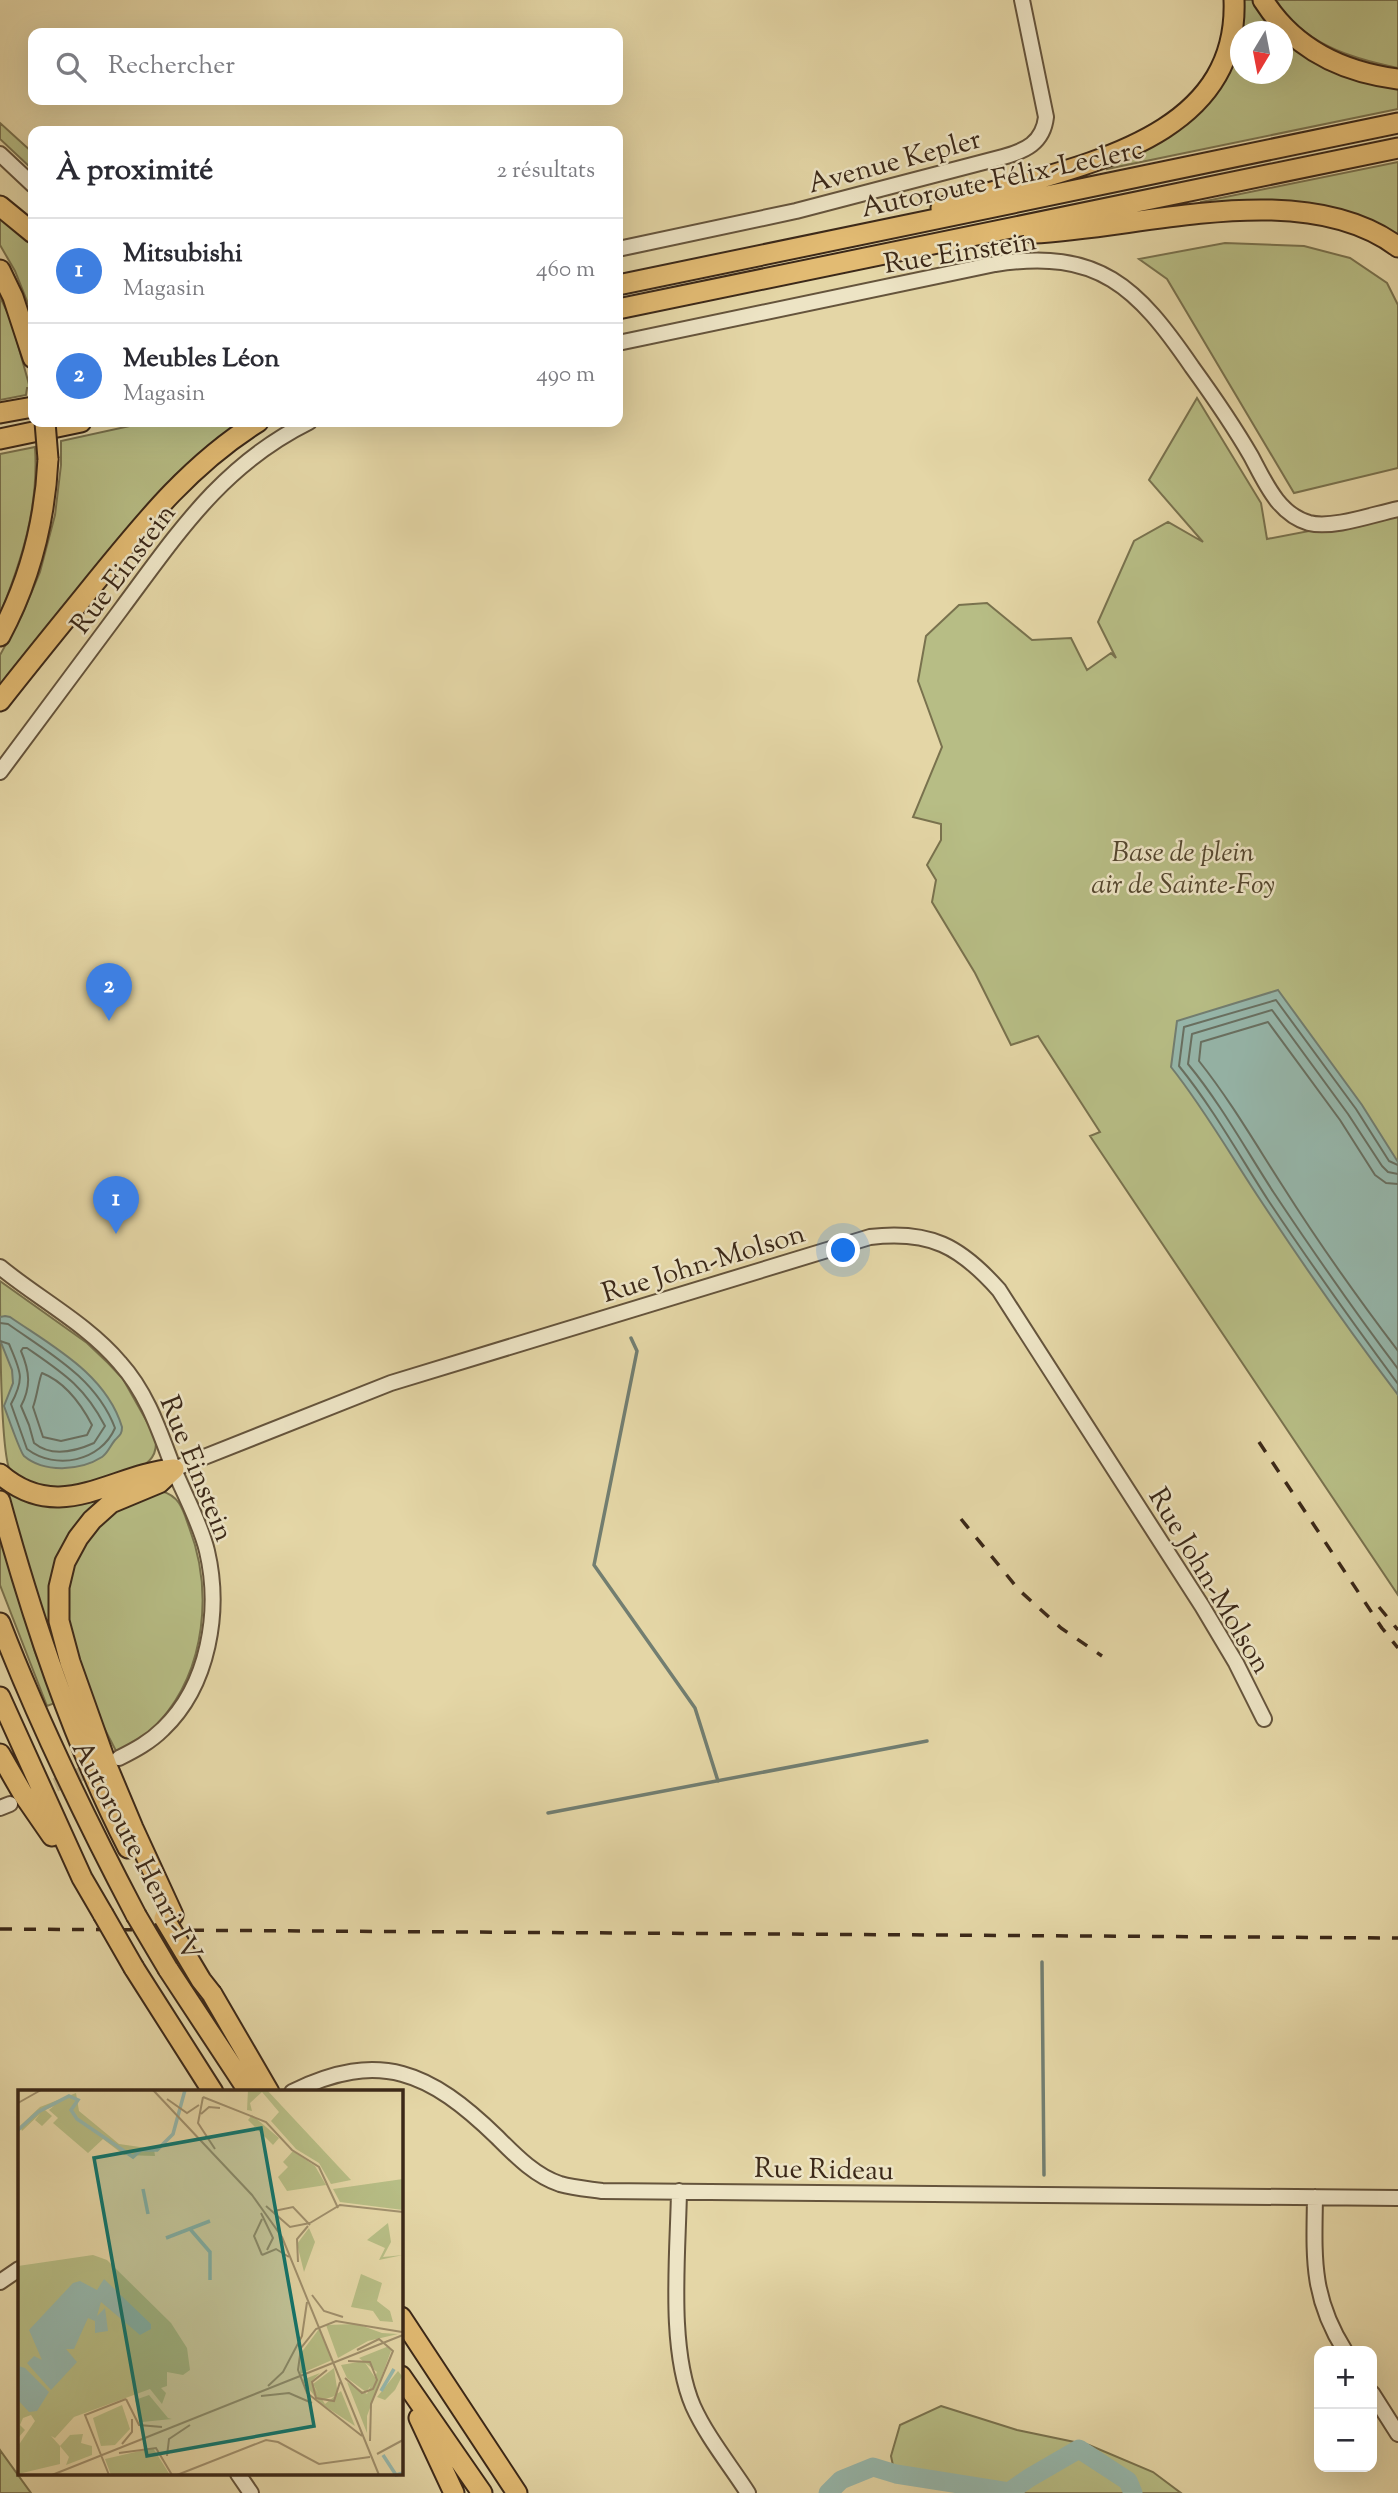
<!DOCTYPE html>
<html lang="fr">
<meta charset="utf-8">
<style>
:root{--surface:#fff;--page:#f2f2f3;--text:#2b2b33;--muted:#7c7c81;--line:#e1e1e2;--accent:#8f2418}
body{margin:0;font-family:"Sorts Mill Goudy",serif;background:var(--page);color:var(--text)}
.controls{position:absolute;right:21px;bottom:21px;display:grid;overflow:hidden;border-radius:14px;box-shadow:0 7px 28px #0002}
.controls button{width:63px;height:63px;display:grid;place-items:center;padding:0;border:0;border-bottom:2px solid var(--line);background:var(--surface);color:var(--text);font:35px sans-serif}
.compass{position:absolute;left:1230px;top:21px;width:63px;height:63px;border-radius:50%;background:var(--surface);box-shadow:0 7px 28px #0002;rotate:190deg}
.you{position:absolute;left:844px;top:1251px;width:24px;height:24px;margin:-18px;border:5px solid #fff;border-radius:50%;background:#1a73e8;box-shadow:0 0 0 10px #1a73e833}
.badge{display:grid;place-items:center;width:46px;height:46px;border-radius:50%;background:var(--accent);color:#fff;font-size:23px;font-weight:700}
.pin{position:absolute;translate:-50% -58px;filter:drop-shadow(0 2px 4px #0008)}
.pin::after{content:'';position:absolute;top:37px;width:24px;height:21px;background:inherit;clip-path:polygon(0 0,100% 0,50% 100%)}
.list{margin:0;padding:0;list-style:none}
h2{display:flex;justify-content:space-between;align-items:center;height:91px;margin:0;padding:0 28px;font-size:30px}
h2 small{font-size:23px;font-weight:400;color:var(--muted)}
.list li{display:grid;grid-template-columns:46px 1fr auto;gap:21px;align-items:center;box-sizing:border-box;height:105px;padding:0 28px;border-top:2px solid var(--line)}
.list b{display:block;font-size:26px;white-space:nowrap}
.list p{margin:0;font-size:23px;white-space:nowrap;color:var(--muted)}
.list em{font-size:23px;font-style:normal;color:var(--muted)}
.icon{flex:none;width:38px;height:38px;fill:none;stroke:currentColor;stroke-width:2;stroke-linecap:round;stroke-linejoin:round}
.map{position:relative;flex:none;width:1398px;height:2493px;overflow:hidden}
.search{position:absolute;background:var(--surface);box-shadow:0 7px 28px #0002;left:28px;top:28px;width:595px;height:77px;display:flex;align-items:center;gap:18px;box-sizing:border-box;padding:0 24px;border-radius:14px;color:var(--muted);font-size:26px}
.panel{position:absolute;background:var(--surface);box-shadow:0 7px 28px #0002;left:28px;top:126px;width:595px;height:301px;border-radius:14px}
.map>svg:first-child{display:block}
.green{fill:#b7bd85;stroke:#79724e;stroke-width:2}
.water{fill:#96b8ad;stroke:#727e71;stroke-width:2}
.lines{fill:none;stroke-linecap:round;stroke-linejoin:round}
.shore{stroke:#687062;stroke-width:2}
.stream{stroke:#727e71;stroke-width:3.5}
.river{stroke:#96b8ad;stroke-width:19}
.minor-tunnel{stroke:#c2b38a;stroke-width:14;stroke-dasharray:14 7;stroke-linecap:butt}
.minor-casing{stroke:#65543c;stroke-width:18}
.highway-casing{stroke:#3b2818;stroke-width:23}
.minor{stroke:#ede4c5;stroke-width:14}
.highway{stroke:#e2bb73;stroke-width:19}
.rail{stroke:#3b2818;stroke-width:3.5;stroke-dasharray:12 12;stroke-linecap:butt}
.highway-bridge-casing{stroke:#3b2818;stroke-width:23;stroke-linecap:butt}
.highway-bridge{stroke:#e2bb73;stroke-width:19}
.labels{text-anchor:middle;stroke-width:5;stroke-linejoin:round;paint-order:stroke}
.street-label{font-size:28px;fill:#3b2818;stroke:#ede4c5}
.park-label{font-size:28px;font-style:italic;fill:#54462e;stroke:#ede4c5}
.inset-river{fill:none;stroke:#96b8ad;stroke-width:3.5}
.inset-road{fill:none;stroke:#a0906d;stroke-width:2}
.view{fill:#0f766e;fill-opacity:0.15;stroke:#0f766e;stroke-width:3.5}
.inset-edge{fill:none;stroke:#3b2818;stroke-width:3.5}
</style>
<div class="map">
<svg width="1398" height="2493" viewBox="0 0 1398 2493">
<rect width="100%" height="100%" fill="#e4d6a6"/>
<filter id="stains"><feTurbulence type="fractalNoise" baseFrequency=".00286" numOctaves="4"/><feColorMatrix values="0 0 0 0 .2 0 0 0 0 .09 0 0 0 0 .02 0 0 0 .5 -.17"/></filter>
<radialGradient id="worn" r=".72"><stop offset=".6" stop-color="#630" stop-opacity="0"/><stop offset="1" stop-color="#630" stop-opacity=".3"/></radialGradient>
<!-- green -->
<path class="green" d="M1242 0H1255L1277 31 1240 32V74H1282L1283 37 1398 86V109L1107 169 1106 164 1124 159 1234 54 1241 23Z
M1276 0H1398V68C1349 58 1304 44 1276 0Z
M0 123 33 153 32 169 0 139Z
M1398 162V237L1364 219 1202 208 1201 202Z
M0 217 33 244V316L15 271 0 245Z
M1225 243 1304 246 1350 258 1387 283 1398 305V468L1294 493 1167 279 1139 259Z
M0 297 11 320 30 388H27L26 395 0 400Z
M1197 398 1261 503 1267 539 1398 514V1595L1090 1136 1100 1132 1038 1036 1011 1045 975 973 932 902 936 880 927 865 941 840V824L913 817 942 747 918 681 926 636 959 605 987 603 1032 640 1071 638 1087 670 1111 653 1116 658 1098 622 1134 541 1168 522 1203 542 1149 480Z
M148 422H244L203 451 174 476 0 692V655L22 615 40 572 55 515 61 465V441Z
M35 447C39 506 22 560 0 614V454Z
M0 1281 87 1343 108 1363 123 1379 155 1436C157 1445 156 1454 149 1461 144 1467 133 1470 126 1472 96 1484 34 1501 10 1471 0 1449 0 1315 0 1281Z
M4 1484 96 1497 101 1503 69 1536 65 1684 26 1566Z
M161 1491C180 1496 183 1510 189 1527 213 1590 206 1669 160 1721 149 1734 133 1746 116 1751L95 1710 75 1658 65 1600 73 1560 107 1515Z
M0 1537 35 1652 55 1703 47 1706 0 1585Z
M941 2406 1017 2430 1089 2445 1153 2472 1181 2493H965L896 2480 891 2456 900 2425Z
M0 2450 31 2493H0Z"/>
<!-- water -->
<path class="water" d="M1278 990 1362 1105 1398 1162V1395C1351 1333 1306 1269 1263 1204 1232 1158 1206 1111 1171 1067L1177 1021Z
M5 1316 10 1317C52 1346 106 1374 122 1427 122 1434 120 1435 115 1440 110 1446 108 1453 102 1457 80 1471 44 1473 24 1456 20 1452 7 1414 4 1406L13 1383 12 1370 0 1340V1317Z"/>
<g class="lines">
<!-- shore -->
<path class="shore" d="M1398 1165 1389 1161 1356 1109 1276 1000 1184 1027 1179 1066C1213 1108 1239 1155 1268 1200 1310 1263 1353 1323 1398 1384
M1398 1174 1388 1172 1382 1166 1348 1114 1272 1010 1192 1034 1188 1064C1221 1104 1246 1150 1274 1193 1314 1253 1355 1312 1398 1369
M1398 1184 1386 1183 1375 1175 1340 1120 1268 1022 1201 1042 1199 1061C1230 1100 1255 1143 1282 1185 1318 1242 1357 1297 1398 1351
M0 1323 8 1324C49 1353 96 1378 115 1428 101 1461 56 1471 27 1449L11 1404C25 1378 21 1372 9 1344L0 1341
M23 1348H27C63 1373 84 1386 105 1426L94 1443C74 1452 51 1457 34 1443L29 1425 21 1406C31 1387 30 1372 21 1351Z
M42 1373C65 1382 81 1404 92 1425L87 1435 61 1441 43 1437 33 1407C37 1397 39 1378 42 1373Z"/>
<!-- stream -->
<path class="stream" d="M631 1338 637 1351 594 1565 695 1708 718 1781
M548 1813 927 1741
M1042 1962 1044 2175"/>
<!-- river -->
<path class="river" d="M828 2493 841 2480 873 2467 896 2474 1009 2492 1029 2478 1079 2449 1128 2481 1133 2493"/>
<!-- minor-tunnel -->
<path class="minor-tunnel" d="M36 1793 98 1767"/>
<defs>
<path id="minor" d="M0 154 33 185
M618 249 796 211 1003 157C1025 151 1043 143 1046 117L1022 0
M618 343 995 264C1099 248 1137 287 1192 367 1213 396 1233 425 1251 456 1265 482 1278 514 1309 523 1333 529 1374 514 1398 509
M0 772C41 717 81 663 122 608 178 533 222 465 309 422
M0 1267C39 1299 87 1324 120 1363 147 1393 159 1430 173 1467 184 1494 200 1522 207 1551 221 1611 209 1685 163 1729 150 1742 135 1750 119 1758
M174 1469 391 1383 870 1237C930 1230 960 1246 999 1290L1202 1606 1236 1663 1264 1719
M0 1808 10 1804
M292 2092C380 2049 430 2072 497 2137 515 2155 535 2176 560 2184 574 2188 588 2189 602 2191L1398 2198
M679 2191C678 2255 668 2348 693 2406 707 2437 730 2465 748 2493
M1315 2197C1314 2258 1311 2297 1345 2351
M0 2282 19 2269
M1372 2393 1398 2434
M238 2474 251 2493"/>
<path id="highway" d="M1263 0C1294 49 1342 72 1398 79
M0 206 33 233
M941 208C1046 169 1240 154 1234 0
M1033 233C1144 228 1302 176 1398 247
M0 270 13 297 33 358
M618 285 1398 123
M618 309 1398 148
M0 413 33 407
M0 439 81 422
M0 636C30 580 45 522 48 459
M0 701C32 660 65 620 98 579 146 520 192 463 258 422
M0 1474C60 1526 112 1474 174 1469
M0 1501C33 1621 72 1738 128 1848
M0 1623C39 1724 86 1820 136 1915
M0 1697 82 1878 103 1914
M0 1754 23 1794 52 1836
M173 1915 133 1828 107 1766 70 1662 59 1621V1587L65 1562 78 1538 92 1520 111 1503 159 1483 174 1469
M134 1968 213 2092
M168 1969 249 2092
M212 1994 269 2092
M401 2317 517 2493
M401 2376 482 2493
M419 2418 454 2493"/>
</defs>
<!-- minor casing -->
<use href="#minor" class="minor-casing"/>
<!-- highway casing -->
<use href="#highway" class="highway-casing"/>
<!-- minor -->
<use href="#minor" class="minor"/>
<!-- highway -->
<use href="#highway" class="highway"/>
<!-- rail -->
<path class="rail" d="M1259 1442 1382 1628 1398 1648
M961 1519 1019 1590 1061 1628 1102 1656
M1379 1607 1398 1630
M0 1929 1398 1938"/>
<defs>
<path id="highway-bridge" d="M45 422 48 459
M103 1914 134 1968
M136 1915 168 1969
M164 1918 201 1980 212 1994"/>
</defs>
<!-- highway-bridge casing -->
<use href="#highway-bridge" class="highway-bridge-casing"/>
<!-- highway-bridge -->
<use href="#highway-bridge" class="highway-bridge"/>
</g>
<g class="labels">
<!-- street labels -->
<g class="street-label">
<text transform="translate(894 160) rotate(-15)" y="10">Avenue Kepler</text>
<text transform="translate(1002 177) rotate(-12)" y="10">Autoroute Félix-Leclerc</text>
<text transform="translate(960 251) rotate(-9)" y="10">Rue Einstein</text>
<text transform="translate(122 568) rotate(-53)" y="10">Rue Einstein</text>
<text transform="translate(703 1262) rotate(-17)" y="10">Rue John-Molson</text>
<text transform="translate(198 1468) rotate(68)" y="10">Rue Einstein</text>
<text transform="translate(1211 1580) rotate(59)" y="10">Rue John-Molson</text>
<text transform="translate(138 1850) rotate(62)" y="10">Autoroute Henri-IV</text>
<text transform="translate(824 2168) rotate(1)" y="10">Rue Rideau</text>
</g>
<!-- park labels -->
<g class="park-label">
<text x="1183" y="861">Base de plein<tspan x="1183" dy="32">air de Sainte-Foy</tspan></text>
</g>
</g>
<!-- overview -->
<g transform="translate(18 2090)">
<rect width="385" height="385" fill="#e4d6a6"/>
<path d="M230 0H249L333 90 313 94 301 73 278 59 253 31 261 22 244 2 232 13 234 21 229 20ZM58 3 61 21 101 54 136 59 137 66 106 65 85 49 70 63 35 33 40 28 31 20 36 16 27 20 34 26 24 36 17 30 22 24 4 41 2 36 22 17ZM234 25 261 48 255 55 230 30ZM275 61 297 76 308 95 269 101 260 87 270 77 265 72ZM385 89V120L322 112 315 99ZM370 133 373 152 365 167 385 165 361 170 367 158 349 150ZM291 138 297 152 286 182 279 154ZM75 165 89 170 153 233 169 258 172 280 165 285 149 282V296L143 298 148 303 144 314 132 299 56 327 37 348 33 346 42 356 52 345 65 344 63 353 74 356V365L48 375 51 367 42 356V374L0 384V356L17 331 13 325 5 328 2 335 7 340 0 348V176ZM343 184 364 193 359 211 372 221 375 232 362 231 355 221 333 217ZM339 234 364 243 380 244 350 251 320 268 308 235ZM301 239 314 270 282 284 283 263ZM371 256 373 261 349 326V343L329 292 349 304 359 282 341 268ZM346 271 358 289 348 302 329 288 323 275ZM316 278 320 305 304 310 295 294ZM380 281 384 286 377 300 367 310 359 307ZM302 283 293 292 307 314 323 301 337 336 302 313 284 290ZM131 305 150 328 154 329 124 332 117 310ZM104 315 112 339 97 355 83 356 75 328ZM135 358 152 385H93L87 369Z" fill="#b7bd85"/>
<path d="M86 189 133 234V239L122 245 83 212 79 226 87 218 90 241 77 243V231L70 228 56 259H48L59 272 33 300 9 273 16 266 24 270 11 240 55 193 62 191 79 200ZM0 276 7 278 31 302 19 321 11 322 0 310Z" fill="#96b8ad"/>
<path class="inset-river" d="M0 40 20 22 51 6 60 10 53 20 59 29 115 67 123 60H139L155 44 167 0M125 99 130 124M172 139 192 162V190M148 148 192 131M363 301 376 279M365 365 378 385 385 383"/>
<path class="inset-road" d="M135 0 234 105 264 147 361 385M185 7 248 32 274 60 301 77 320 118M185 7 180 33 197 59M149 9 169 23 181 15M0 13 23 0M183 24 191 17 202 18M248 116 272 137 292 133M256 121 275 117 292 135M243 123 255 148 249 160M292 133 322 115 385 122M244 165 236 146 244 129M244 165 258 159 271 167M280 172 279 149 290 136M294 205 306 221 325 227M339 260 361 249 375 261 353 314 352 351M309 280 294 292 298 308 316 311 322 292M327 288 344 303 355 299 359 290 352 272 330 271M250 296 265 282 284 246 289 212M243 306 271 303 294 313M108 309 121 335 144 337M344 346 289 303 280 280 283 258 298 239 318 231 384 242M104 354 114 342V329M101 363 138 358 154 385M359 364 385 350M149 366 151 349 172 335M34 385 385 245M91 385 67 325 108 309M159 385 248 350 260 352 301 374 352 367"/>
<path class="view" d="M243 38 296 336 129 366 76 68Z"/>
<rect width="385" height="385" class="inset-edge"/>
</g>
<rect width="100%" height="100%" filter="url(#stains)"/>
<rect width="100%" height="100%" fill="url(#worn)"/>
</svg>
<div class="controls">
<button>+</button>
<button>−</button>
</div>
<svg class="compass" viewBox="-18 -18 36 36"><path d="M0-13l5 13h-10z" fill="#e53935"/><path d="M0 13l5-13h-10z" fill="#7c7c81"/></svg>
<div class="you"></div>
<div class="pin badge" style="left:116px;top:1234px;background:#3f7fe0">1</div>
<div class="pin badge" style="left:109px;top:1021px;background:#3f7fe0">2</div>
<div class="search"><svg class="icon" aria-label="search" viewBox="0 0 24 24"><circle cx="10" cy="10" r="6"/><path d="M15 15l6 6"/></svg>Rechercher</div>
<section class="panel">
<h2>À proximité<small>2 résultats</small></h2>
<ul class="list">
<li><span class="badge" style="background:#3f7fe0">1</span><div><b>Mitsubishi</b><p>Magasin</p></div><em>460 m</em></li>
<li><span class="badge" style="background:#3f7fe0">2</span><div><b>Meubles Léon</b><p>Magasin</p></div><em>490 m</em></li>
</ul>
</section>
</div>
